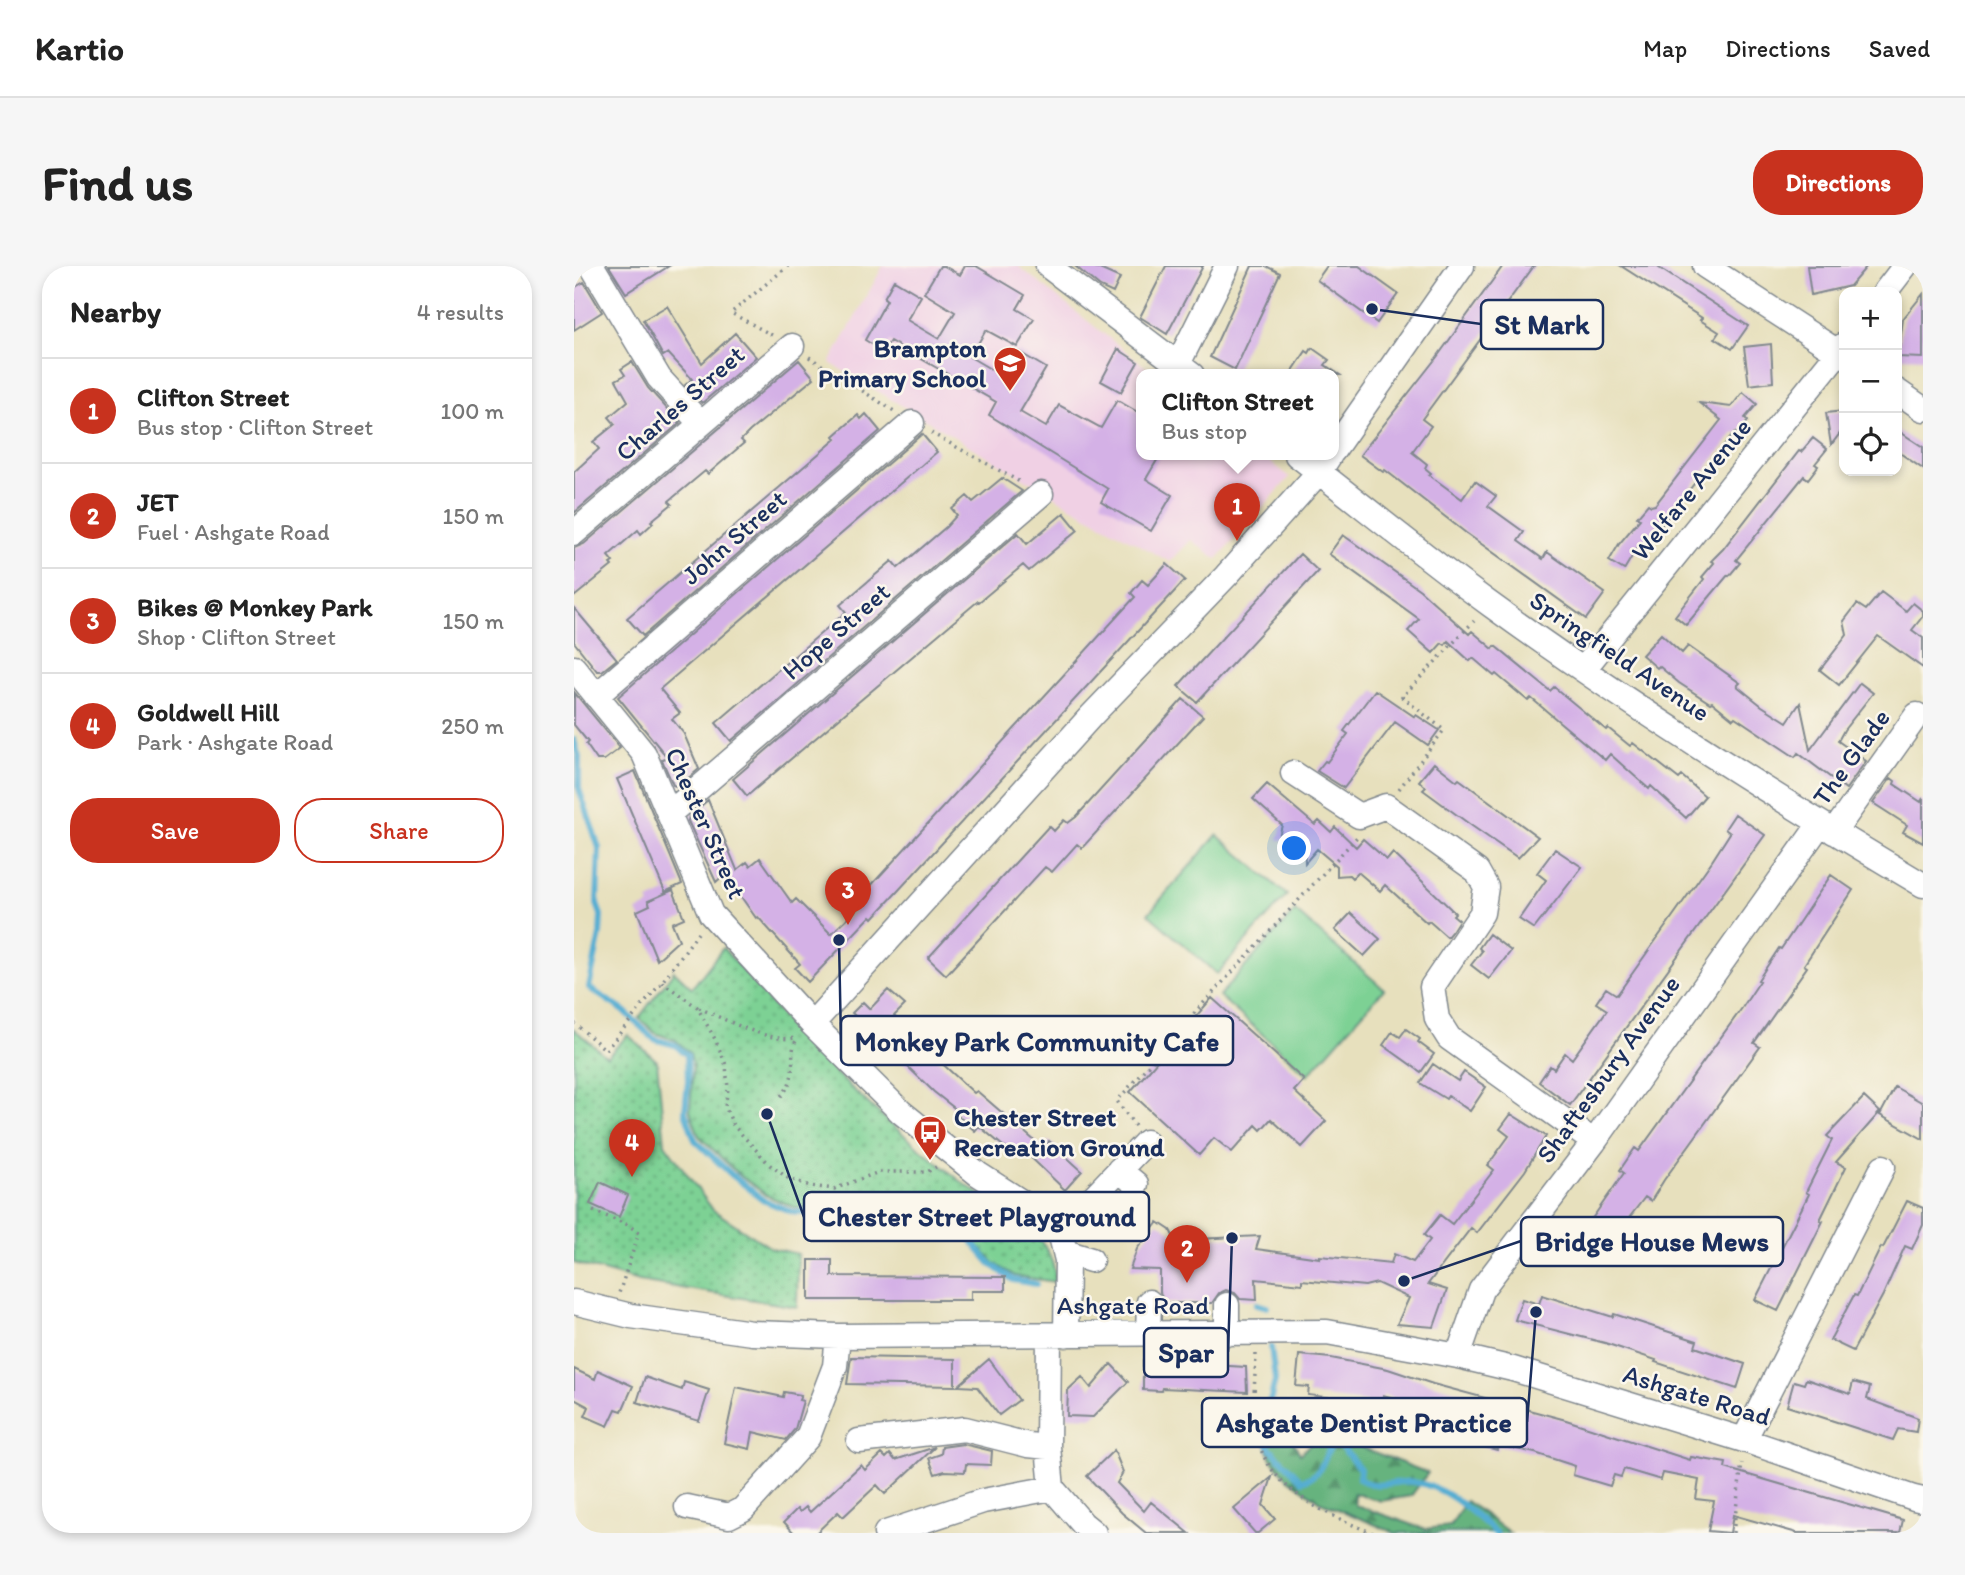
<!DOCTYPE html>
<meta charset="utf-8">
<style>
:root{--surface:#fff;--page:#f6f6f6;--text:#222;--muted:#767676;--line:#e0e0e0;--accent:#c8321e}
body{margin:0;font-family:Itim,sans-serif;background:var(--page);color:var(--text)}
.controls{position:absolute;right:21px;top:21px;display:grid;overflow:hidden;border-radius:14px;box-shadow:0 4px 10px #0003}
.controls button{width:63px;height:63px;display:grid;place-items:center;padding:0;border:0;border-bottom:2px solid var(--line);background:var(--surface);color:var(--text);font:35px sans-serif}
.you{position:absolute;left:721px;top:583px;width:24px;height:24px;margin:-18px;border:5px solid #fff;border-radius:50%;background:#1a73e8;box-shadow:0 0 0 10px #1a73e833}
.badge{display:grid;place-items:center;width:46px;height:46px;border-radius:50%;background:var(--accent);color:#fff;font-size:23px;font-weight:700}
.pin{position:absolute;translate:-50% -58px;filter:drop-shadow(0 2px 4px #0008)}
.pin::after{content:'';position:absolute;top:37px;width:24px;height:21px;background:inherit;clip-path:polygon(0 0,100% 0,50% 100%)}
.popup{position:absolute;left:562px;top:103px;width:203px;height:91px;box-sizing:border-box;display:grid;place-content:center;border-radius:14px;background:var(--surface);filter:drop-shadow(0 2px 5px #0005);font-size:23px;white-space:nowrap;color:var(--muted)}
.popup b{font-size:26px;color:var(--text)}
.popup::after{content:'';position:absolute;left:50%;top:100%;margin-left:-14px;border:14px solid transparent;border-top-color:var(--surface)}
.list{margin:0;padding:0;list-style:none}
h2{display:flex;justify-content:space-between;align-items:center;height:91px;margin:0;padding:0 28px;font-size:30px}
h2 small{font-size:23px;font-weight:400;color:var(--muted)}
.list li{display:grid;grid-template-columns:46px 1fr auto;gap:21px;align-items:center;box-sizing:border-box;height:105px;padding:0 28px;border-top:2px solid var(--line)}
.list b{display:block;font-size:26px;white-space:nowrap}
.list p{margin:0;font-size:23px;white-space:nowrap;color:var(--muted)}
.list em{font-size:23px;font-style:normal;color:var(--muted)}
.actions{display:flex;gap:14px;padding:21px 28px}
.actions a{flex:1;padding:16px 0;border:2px solid var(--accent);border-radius:28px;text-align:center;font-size:24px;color:var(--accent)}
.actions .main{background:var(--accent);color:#fff}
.icon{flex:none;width:38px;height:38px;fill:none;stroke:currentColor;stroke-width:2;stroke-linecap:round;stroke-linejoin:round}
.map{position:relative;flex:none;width:1349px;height:1267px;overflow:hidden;border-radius:28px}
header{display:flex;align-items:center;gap:42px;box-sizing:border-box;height:98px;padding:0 35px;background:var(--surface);border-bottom:2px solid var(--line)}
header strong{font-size:33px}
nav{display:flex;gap:38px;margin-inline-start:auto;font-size:24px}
.intro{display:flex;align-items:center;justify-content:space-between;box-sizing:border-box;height:168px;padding:0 42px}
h1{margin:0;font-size:49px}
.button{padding:18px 32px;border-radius:28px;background:var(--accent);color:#fff;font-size:24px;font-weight:700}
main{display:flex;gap:42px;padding:0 42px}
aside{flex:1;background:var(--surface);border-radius:28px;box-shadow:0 4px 10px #0003}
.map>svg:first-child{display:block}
.built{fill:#f0d0e4}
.forest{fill:url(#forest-firs);stroke:#40716e;stroke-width:2}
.park{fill:url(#park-dots);stroke:#4c8079;stroke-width:2}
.pitch{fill:#7dd194;stroke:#4c8079;stroke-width:2}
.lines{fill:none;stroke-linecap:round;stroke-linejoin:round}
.stream{stroke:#55add2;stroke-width:6}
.building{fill:#d4b1e6}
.minor-casing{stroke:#81888e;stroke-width:27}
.path{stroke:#81888e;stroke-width:3.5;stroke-dasharray:2 5;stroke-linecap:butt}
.minor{stroke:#fff;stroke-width:24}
.labels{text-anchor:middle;stroke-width:5;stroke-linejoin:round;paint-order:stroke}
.poi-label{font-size:26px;font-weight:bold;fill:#1b2f5e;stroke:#fbf7ec;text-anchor:end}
.street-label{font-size:26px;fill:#1b2f5e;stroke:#fbf7ec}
.leader{fill:none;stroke:#1b2f5e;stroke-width:2.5}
.callout-dot{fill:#1b2f5e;stroke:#fbf7ec;stroke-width:2.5}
.callout{fill:#fbf7ec;stroke:#1b2f5e;stroke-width:2.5}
.callout-label{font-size:28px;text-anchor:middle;font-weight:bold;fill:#1b2f5e}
</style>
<header>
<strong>Kartio</strong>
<nav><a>Map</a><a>Directions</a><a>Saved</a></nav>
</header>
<div class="intro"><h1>Find us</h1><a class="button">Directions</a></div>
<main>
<aside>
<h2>Nearby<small>4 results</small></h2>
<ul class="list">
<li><span class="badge">1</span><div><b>Clifton Street</b><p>Bus stop · Clifton Street</p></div><em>100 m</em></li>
<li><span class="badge">2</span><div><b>JET</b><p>Fuel · Ashgate Road</p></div><em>150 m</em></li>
<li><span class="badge">3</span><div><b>Bikes @ Monkey Park</b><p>Shop · Clifton Street</p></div><em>150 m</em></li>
<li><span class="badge">4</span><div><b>Goldwell Hill</b><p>Park · Ashgate Road</p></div><em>250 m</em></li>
</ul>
<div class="actions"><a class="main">Save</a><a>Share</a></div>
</aside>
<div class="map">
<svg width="1349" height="1267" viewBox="0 0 1349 1267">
<defs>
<pattern id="forest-firs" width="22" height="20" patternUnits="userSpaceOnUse" patternTransform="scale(1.75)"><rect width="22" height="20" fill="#66b37e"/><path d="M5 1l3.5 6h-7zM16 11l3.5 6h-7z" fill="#53926a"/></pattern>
<pattern id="park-dots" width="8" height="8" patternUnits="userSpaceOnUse" patternTransform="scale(1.75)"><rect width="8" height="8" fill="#7dd194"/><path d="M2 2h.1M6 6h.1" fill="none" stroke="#66aa7c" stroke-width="1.8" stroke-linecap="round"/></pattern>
</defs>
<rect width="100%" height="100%" fill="#fbf7ec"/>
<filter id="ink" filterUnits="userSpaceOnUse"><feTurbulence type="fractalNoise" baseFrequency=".0143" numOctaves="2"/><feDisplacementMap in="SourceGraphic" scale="14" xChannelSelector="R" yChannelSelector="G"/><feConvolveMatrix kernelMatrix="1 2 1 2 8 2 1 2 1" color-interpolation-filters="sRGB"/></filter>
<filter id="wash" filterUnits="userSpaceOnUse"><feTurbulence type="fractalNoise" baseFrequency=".00686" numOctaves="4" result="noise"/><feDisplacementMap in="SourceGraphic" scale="28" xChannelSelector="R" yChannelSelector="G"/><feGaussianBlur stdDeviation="1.57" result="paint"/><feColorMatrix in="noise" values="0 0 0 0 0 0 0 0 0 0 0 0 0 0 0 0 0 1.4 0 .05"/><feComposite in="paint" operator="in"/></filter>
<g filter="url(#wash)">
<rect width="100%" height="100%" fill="#e7e0bd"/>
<!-- built -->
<path class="built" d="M309 0H444L582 109H567V189H688L716 211 643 293 617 274 596 296 508 247 256 97Z"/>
<!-- forest -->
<path class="forest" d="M687 1148 706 1150 726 1188 748 1166 854 1207 837 1230 807 1235 780 1227 781 1239 851 1263 876 1260 892 1235 936 1267H821L747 1236 712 1211 697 1193 690 1173Z"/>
<!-- park -->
<path class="park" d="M149 682C175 711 199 742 226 770 275 823 331 872 388 916 426 945 478 960 482 1016L441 1010 420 997 401 976 395 953 384 933 366 925 279 941 248 943 220 941 194 930 165 909 125 870 116 845 119 801 116 787 101 774 81 767 65 752 100 705 118 722Z
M0 763 33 791 54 769 83 795 91 878 139 944 197 982 224 988 223 1041 65 1015 0 997Z"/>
<!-- pitch -->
<path class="pitch" d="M643 569 713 629 643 708 574 648Z
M721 645 810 723 734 809 645 730Z"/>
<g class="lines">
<!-- stream -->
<path class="stream" d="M0 474 5 491V523L25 582 23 638 27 649 26 668 15 722 50 745 80 773 101 779 113 789 114 815 111 846 121 874 159 910 191 935 219 946 258 947 280 946 309 938 365 928 381 936 392 954 399 977 417 998 439 1014 462 1018
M683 1038 693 1041
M697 1081 701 1114 697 1132 689 1146 695 1181 728 1215C753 1206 746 1193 760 1176L767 1180 786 1203 785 1213C806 1225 818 1214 839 1216 872 1220 898 1246 922 1267"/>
</g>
<g id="blocks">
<!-- building -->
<path class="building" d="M35 0H95L52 27Z
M366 0H370L386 9 391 0H402L451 29 443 43 460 53 443 81 412 64 396 91 430 111 445 86 472 102 446 146 472 161 485 139 527 162 543 134 567 148V189H586L572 213 598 229 577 265 527 236 534 223 415 149 422 136 316 75 309 85 291 74 313 34 310 32 320 14 347 30 333 54 365 73 381 46 350 27Z
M501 0H519L546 12 539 27 526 21Z
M592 0H629L593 68 566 51Z
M678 0H692L706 7 661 104 636 91Z
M753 0H785L824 28 803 57 743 14Z
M929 0H960L848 153 857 160 838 186 853 198 851 202 857 207 855 209 888 233 901 215 922 230 914 240 950 266 944 275 969 293 973 286 1031 327 1012 353 892 267 811 204 809 206 786 189 863 91Z
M1047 0H1082L1174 60 1158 83 1141 72 1145 66 1126 54 1128 52Z
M1233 0H1293L1276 20 1237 29Z
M10 16 28 46 0 64V22Z
M1349 28V92L1324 91 1329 53Z
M93 40 128 97 161 67 182 91 128 137 111 119 118 113 94 87 89 90 69 54Z
M1197 78 1199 116 1175 119 1170 81Z
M738 82 755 94 751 99 766 109H716L732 85 735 87Z
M544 83 564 96 547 126 527 115Z
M225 94 240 112 176 165 167 174 170 177 134 208 131 205 95 235 98 238 77 255 79 257 67 268 64 264 34 290 39 296 36 298 38 300 0 331V282L10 278Z
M58 96 74 122 106 157 0 247V206L25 183 19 176 41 158 35 151 54 135 42 114 51 109 47 103Z
M1169 126 1183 138 1171 152 1174 155 1164 168 1161 166 1082 266 1080 265 1068 279 1066 277 1050 304 1035 295 1045 278 1066 253 1063 251 1074 238 1077 240 1081 239 1147 154 1125 137 1157 141Z
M1270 145V162L1257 179 1252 147Z
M292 148 306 165 69 370 53 352 262 173 260 170 284 149 287 153Z
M1323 164 1349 181V203L1323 185Z
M348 168 363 186 86 423 106 447 98 453 110 468 125 503 104 521 99 519 88 494 93 491 44 431Z
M1239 172 1253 183 1241 198 1244 200 1234 213 1230 210 1162 294 1166 297 1155 310 1154 309 1112 359 1101 350 1130 313 1128 311 1140 297 1137 295 1149 283 1225 185 1227 186Z
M428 212 448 225 157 475 142 457 272 346 266 339 318 295 324 302 372 261 383 249 378 243 393 230 399 236Z
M490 247 504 264 455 305 449 299 405 336 404 335 173 530 159 513 444 267 453 278Z
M769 269 846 324 895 368 898 365 919 383 921 380 976 425 980 421 1032 464 1034 462 1056 480 1059 477 1105 513 1108 510 1131 530 1112 552 1077 520 1075 523 1036 488 1031 494 957 432 954 435 922 408 920 410 899 392 896 395 874 375 871 379 868 377 859 387 834 365 845 353 755 288Z
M726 288 744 305 623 436 604 420Z
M593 298 611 314 299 652 297 650 234 716 221 702 226 698 184 651 182 652 151 608 142 616 114 555 115 550 134 534 163 604 173 596 176 600 186 592 218 637 222 633 257 668 286 640 282 636 561 331 557 327 568 314 574 319Z
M1307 326 1332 345 1339 337 1349 345V350L1338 364 1349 372V402L1304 370 1265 419 1246 404 1273 369 1270 355 1283 338 1292 344Z
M0 342 43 393 28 405H23L0 376Z
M1087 368 1108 387 1114 380 1166 417 1163 420 1188 440 1213 456 1226 437 1236 484 1286 417 1299 427 1270 464 1264 475 1292 495 1272 523 1224 487 1221 491 1161 451 1159 453 1138 436 1136 437 1105 417 1085 400 1083 402 1068 389Z
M801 424 841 451 842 449 865 464 854 479 821 456 770 522 743 505 751 495 753 496 774 468 770 465Z
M0 426 46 482 30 494H23L12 478 14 476 0 459Z
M609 433 629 450 508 582 503 578 478 606 471 601 372 709 354 692 475 560 480 565 490 554 494 557 502 551Z
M860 497 883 515 885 513 964 571 944 592 898 560 849 524 852 521 845 515Z
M61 505 108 618 91 626 43 513Z
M1317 512 1321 515 1320 518 1347 536 1349 532V577L1329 566 1333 559 1299 537Z
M693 518 741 559 745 555 757 566 761 561 782 581 789 573 813 594 819 587 881 647 879 649 885 654 878 665 873 671 855 655 853 657 811 619 806 625 784 606 778 612 775 609 763 610V600L743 583 731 597 730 571 704 574 708 559 679 533Z
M1161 548 1191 569 996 839 965 816 976 800 980 803 991 787 998 793 1033 744 1022 737 1032 722 1043 729 1138 595 1156 567 1151 563Z
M981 583 1008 601 960 663 945 653 972 614 963 607Z
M1257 609 1279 624 1230 699 1233 701 1180 777 1186 781 1090 914 1077 935 1071 931 1038 974 1015 957 1050 907 1046 904 1061 882 1065 885 1168 742 1186 715 1184 714 1205 682 1207 683Z
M99 624 110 652 98 657 105 674 83 694 63 645 76 639 74 635Z
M777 647 806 673 790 690 761 664Z
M915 668 937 685 915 713 897 699 908 685 905 682Z
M314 724 331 739 320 750 324 754 323 755 347 778 400 827 403 825 469 882 475 875 508 905 491 924 447 882 441 890 405 860 401 865 382 848 384 845 360 826 278 747 289 736 296 743Z
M638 732 730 814 720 825 752 855 728 881 697 853 687 864 682 859 658 886 640 872 625 889 556 826Z
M832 763 846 773 844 776 860 788 847 806 809 779 818 766 826 771Z
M859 798 884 815 890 806 912 821 896 845 874 830 872 833 846 817Z
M1321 821 1349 837V873L1306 849Z
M1290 831 1306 846 1262 896 1272 901 1246 954 1249 955 1204 1045 1181 1034 1235 928 1232 926 1258 874 1253 870Z
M937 848 972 870 951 905 903 967 897 962 854 1018 873 1024 860 1061 823 1058 835 1032 803 1017 791 1020 728 1014V1018L682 1013 683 1034 666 1033 661 1027 652 1024 645 1027 638 1037H590L586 1026V1004L556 1003 563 983 584 956 596 964 601 974 686 970 682 983 746 992V990L817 997 820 988 839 996 856 974 850 969 866 949 878 958 920 904 914 899 935 870 926 863Z
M26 916 54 929 45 951 16 938Z
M1333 935 1349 942V959L1338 983 1331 980 1309 1029 1279 1085 1256 1074 1280 1029 1283 1030 1307 981 1309 982Z
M235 994H258V1010L431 1011V1025H397V1034H235Z
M968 1029 1039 1051 1040 1048 1123 1075 1121 1081 1171 1098 1163 1123 1081 1096 1082 1094 1031 1077 941 1054 948 1033 965 1038Z
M725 1089 757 1092 814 1103 859 1118 992 1154 1116 1194 1117 1191 1152 1197 1151 1202 1329 1254 1326 1267H1223L1159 1249 1156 1267 1134 1265 1140 1235 1122 1233 1125 1214 1089 1207 1087 1214 1050 1203 1047 1211 1040 1209 1036 1220 999 1209 1001 1200 961 1187 924 1179 923 1184 876 1172 874 1178 853 1172 861 1143 809 1129 808 1138 734 1129 735 1121 722 1120Z
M277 1091 381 1093V1120L273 1118Z
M415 1093 445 1134 425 1149 403 1121 384 1120Z
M569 1095 672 1101 673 1126 588 1122 587 1125 569 1124Z
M537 1098 554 1116 519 1151 493 1150 494 1124 508 1111 517 1122Z
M0 1103 21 1113 24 1104 59 1120 48 1145 42 1143 34 1160 11 1150 15 1141 0 1133Z
M71 1111 108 1124 110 1116 135 1124 125 1155 63 1136Z
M1232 1113 1276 1128 1279 1116 1296 1121 1293 1133 1344 1152 1342 1166 1324 1163 1319 1174 1213 1140 1220 1115 1230 1118Z
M162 1121 209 1131 210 1126 227 1129 225 1134 229 1135 221 1163 212 1174 179 1166 176 1183 150 1177Z
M389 1178 418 1185 417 1199 392 1198 391 1206 371 1205 361 1208 355 1192 367 1188 368 1181Z
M361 1181 311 1228 303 1219 269 1251 264 1246 242 1267H220L210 1256 223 1243 226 1246 232 1241 236 1246 287 1199 291 1204 308 1188 312 1192 316 1188 321 1194Z
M540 1184 549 1206 543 1217 570 1245 577 1236 615 1267H572L548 1247 513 1210Z
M698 1211 689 1239 701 1253 684 1267H681L660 1243Z"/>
</g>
</g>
<g filter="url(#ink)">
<use href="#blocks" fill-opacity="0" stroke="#81888e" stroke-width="2"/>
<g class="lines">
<defs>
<path id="minor" d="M18 0 85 112 127 158
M474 0 618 109
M1131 0 1270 90
M1311 26 1331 0
M604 98 653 0
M1323 125 1349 143
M759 185 888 0
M723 189C788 239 851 291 917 339 1055 439 1202 532 1349 619
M0 267 218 80
M0 402 70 488 137 648 238 758 327 846 404 908 443 933 486 966 493 994 492 1069
M1009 404 1270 79
M22 430 338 157
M719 507 785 550 812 540 903 605 912 621 908 647 858 721 863 753 875 772 1020 876
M96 547 467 228
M1260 566 1343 449
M238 758 518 449 652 310 745 206 756 189
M545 904 562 918
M486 966 572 876
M491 986 517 994
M0 1036 57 1050 178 1067 264 1070 753 1066 884 1090 939 1103 1170 1174 1340 1232 1349 1234
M574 1068 575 1036
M653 1068V1039
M475 1069 474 1181 478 1222 509 1258 520 1267
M884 1090 907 1024 1020 876 1246 558
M1170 1174 1309 901
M285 1175 391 1163 454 1179 474 1181
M113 1241 155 1250 169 1243 234 1171 261 1100 264 1070
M312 1267 409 1235 478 1222"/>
</defs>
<!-- minor casing -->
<use href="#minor" class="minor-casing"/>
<!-- path -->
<path class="path" d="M198 69 157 47 214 0
M235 91 320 145
M357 167 448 217
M825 523 870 464 828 431 900 355
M88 716 123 741 141 773 152 799 154 823 151 840 159 859 196 899 214 912 236 920 260 923 305 906H353L362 901
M125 742C148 752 196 777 220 772
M0 757 32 784 88 716 124 667
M207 830C227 809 212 787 224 772
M561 860 543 835 611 757 783 571
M19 945 54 959 65 967 45 1027
M682 1088C681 1116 677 1148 684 1175 699 1226 754 1249 799 1267
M1159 1267 1168 1197"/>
<!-- minor -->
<use href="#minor" class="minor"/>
</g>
</g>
<!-- icons -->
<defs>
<symbol id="school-pin" viewBox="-11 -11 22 30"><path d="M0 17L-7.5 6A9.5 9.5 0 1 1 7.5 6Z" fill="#c8321e" stroke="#fbf7ec"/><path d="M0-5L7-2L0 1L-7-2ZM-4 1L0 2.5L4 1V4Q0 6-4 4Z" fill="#fff"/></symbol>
<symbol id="bus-pin" viewBox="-11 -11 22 30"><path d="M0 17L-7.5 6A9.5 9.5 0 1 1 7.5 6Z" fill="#c8321e" stroke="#fbf7ec"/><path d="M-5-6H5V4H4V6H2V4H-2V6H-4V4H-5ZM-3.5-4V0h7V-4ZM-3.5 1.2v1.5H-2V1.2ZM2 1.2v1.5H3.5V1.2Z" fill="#fff"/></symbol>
</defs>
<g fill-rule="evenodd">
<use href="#school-pin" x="417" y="78" width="38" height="52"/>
<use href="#bus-pin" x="337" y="847" width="38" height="52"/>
</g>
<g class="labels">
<!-- poi labels -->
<g class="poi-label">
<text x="412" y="91">Brampton<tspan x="412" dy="30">Primary School</tspan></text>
<text x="380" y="860" text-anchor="start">Chester Street<tspan x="380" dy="30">Recreation Ground</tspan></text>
</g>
<!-- street labels -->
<g class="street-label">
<text transform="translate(106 137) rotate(-41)" y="9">Charles Street</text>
<text transform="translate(1117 223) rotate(-51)" y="9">Welfare Avenue</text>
<text transform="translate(160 271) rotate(-41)" y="9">John Street</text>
<text transform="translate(262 365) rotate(-41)" y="9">Hope Street</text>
<text transform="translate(1046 390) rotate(34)" y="9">Springfield Avenue</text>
<text transform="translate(1277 491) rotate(-54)" y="9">The Glade</text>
<text transform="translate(132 557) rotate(66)" y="9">Chester Street</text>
<text transform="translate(1034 803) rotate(-54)" y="9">Shaftesbury Avenue</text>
<text x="559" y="1048">Ashgate Road</text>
<text transform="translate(1123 1129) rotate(17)" y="9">Ashgate Road</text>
</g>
</g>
<!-- callouts -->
<path class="leader" d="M798 43L907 58M265 674L267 775M193 848L230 951M830 1015L947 975M658 972L654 1086M962 1046L953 1156"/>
<g class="callout-dot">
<circle cx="798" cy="43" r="7"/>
<circle cx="265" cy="674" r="7"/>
<circle cx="193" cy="848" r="7"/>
<circle cx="830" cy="1015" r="7"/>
<circle cx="658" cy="972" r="7"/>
<circle cx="962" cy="1046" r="7"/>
</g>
<g class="callout">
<rect x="907" y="34" width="122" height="49" rx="7"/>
<rect x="267" y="750" width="392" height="49" rx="7"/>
<rect x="230" y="926" width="345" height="49" rx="7"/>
<rect x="947" y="951" width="262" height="49" rx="7"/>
<rect x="570" y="1062" width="84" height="49" rx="7"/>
<rect x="628" y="1132" width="325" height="49" rx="7"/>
</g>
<g class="callout-label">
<text x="968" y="68">St Mark</text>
<text x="463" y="785">Monkey Park Community Cafe</text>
<text x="403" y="960">Chester Street Playground</text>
<text x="1078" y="985">Bridge House Mews</text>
<text x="612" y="1096">Spar</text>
<text x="790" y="1166">Ashgate Dentist Practice</text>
</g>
</svg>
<div class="controls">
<button>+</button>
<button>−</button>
<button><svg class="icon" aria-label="locate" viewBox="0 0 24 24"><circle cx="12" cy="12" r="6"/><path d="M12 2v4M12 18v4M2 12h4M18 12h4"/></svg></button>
</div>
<div class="you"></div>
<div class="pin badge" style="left:663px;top:275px">1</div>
<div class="popup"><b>Clifton Street</b>Bus stop</div>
<div class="pin badge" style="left:613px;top:1017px">2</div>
<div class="pin badge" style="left:274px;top:659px">3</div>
<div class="pin badge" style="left:58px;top:911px">4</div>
</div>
</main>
